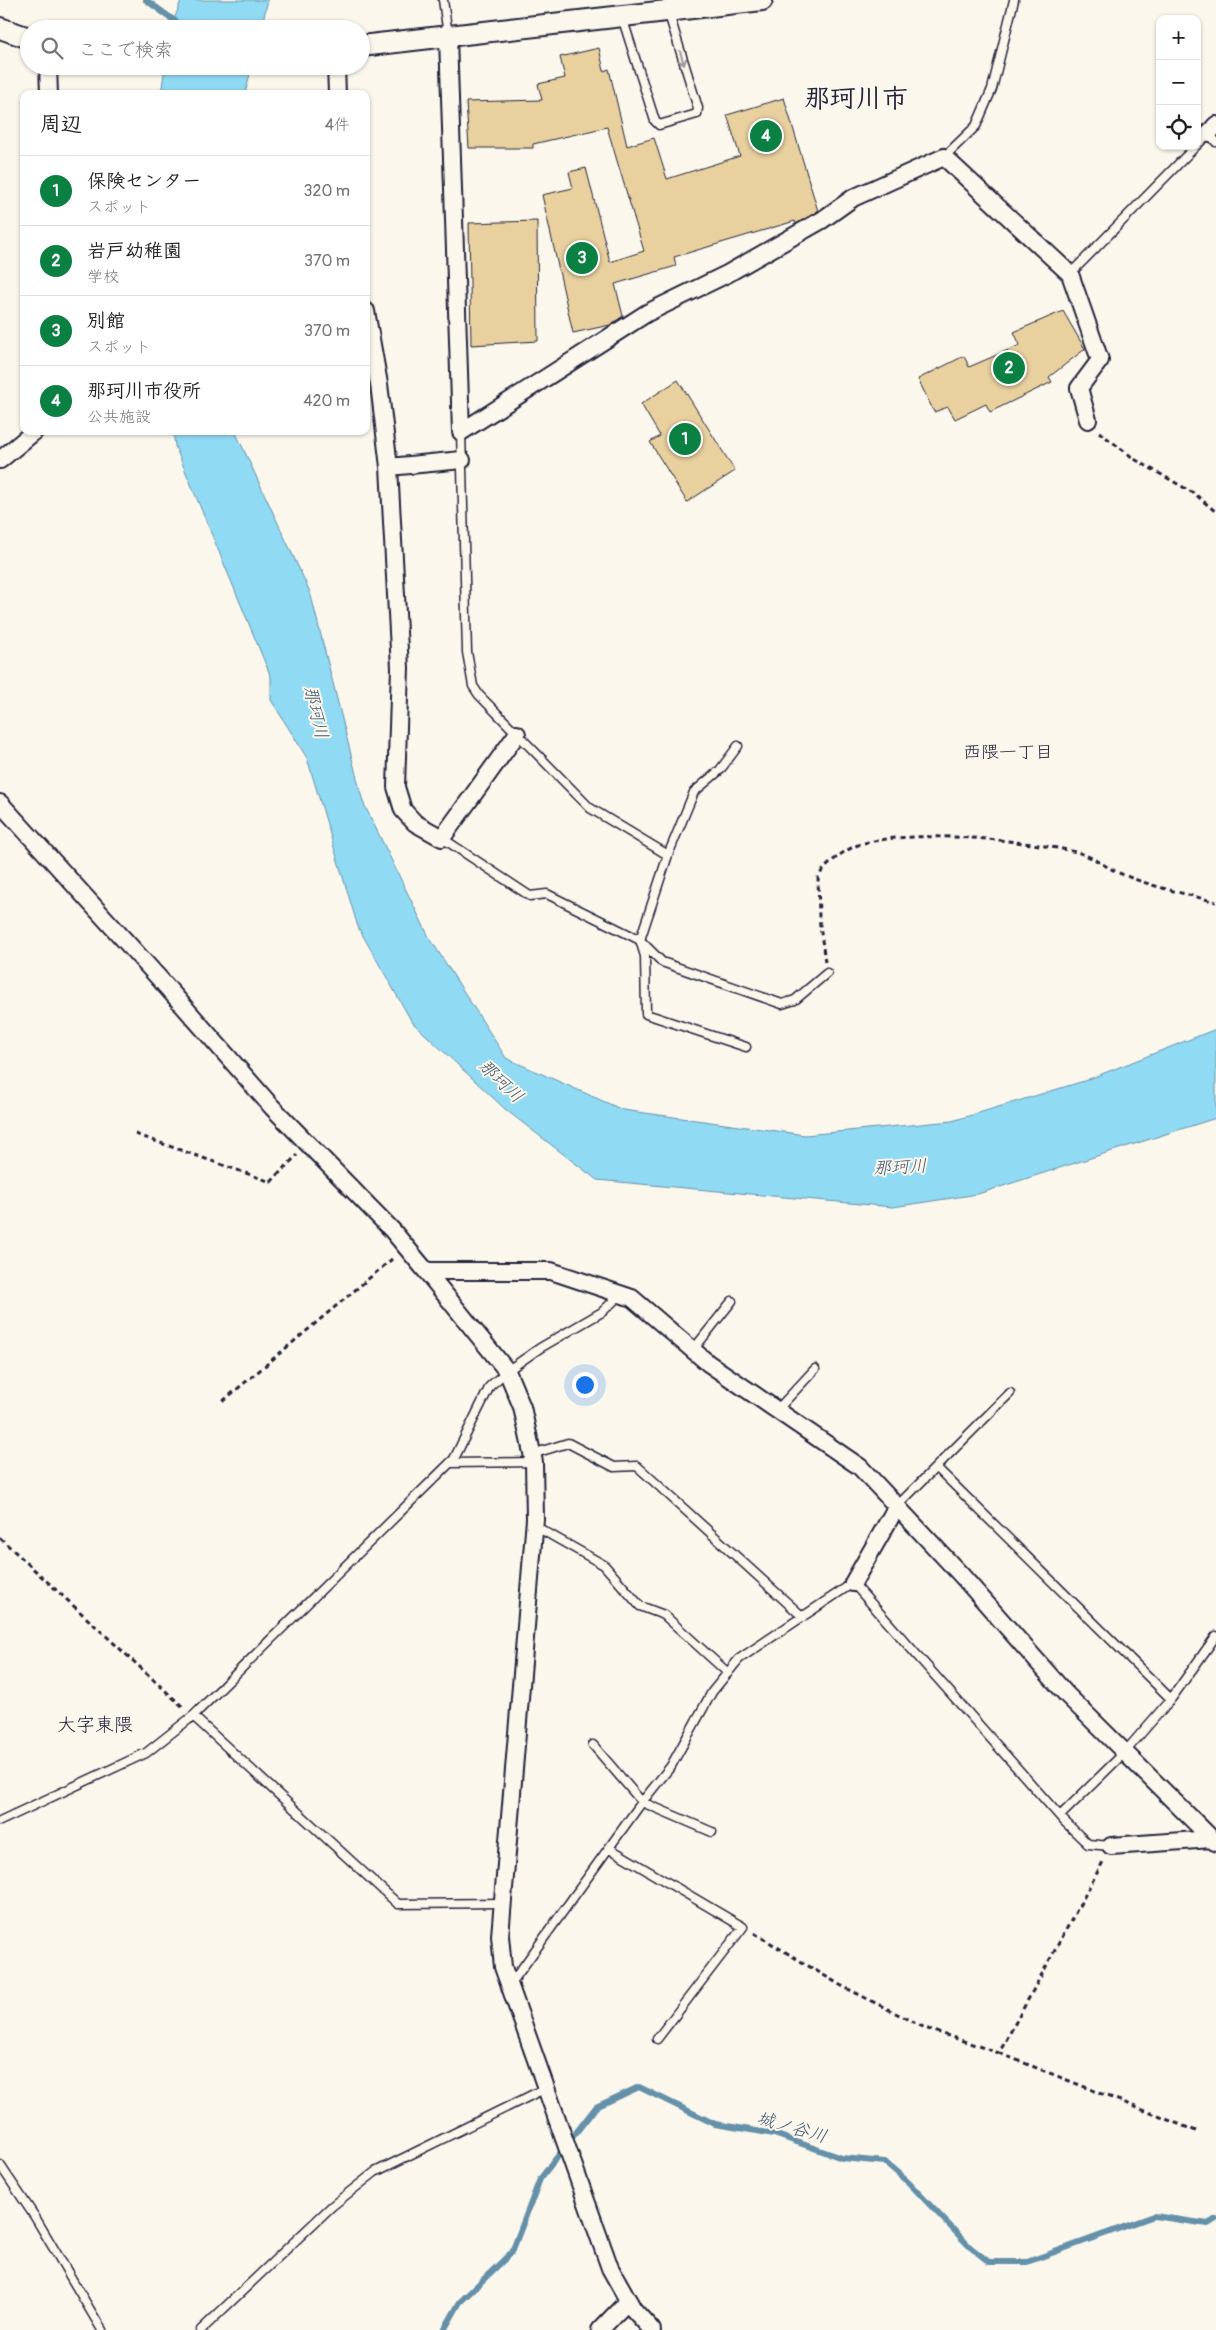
<!DOCTYPE html>
<html lang="ja">
<meta charset="utf-8">
<style>
:root{--surface:#fff;--page:#f6f6f6;--text:#222;--muted:#767676;--line:#e0e0e0;--accent:#0b8043}
body{margin:0;font-family:Pangolin,"Klee One",sans-serif;background:var(--page);color:var(--text)}
.controls{position:absolute;right:15px;top:15px;display:grid;overflow:hidden;border-radius:10px;box-shadow:0 1px 4px #0004}
.controls button{width:45px;height:45px;display:grid;place-items:center;padding:0;border:0;border-bottom:1px solid var(--line);background:var(--surface);color:var(--text);font:25px sans-serif}
.you{position:absolute;left:584px;top:1384px;width:18px;height:18px;margin:-12px;border:4px solid #fff;border-radius:50%;background:#1a73e8;box-shadow:0 0 0 8px #1a73e833}
.badge{display:grid;place-items:center;width:32px;height:32px;border-radius:50%;background:var(--accent);color:#fff;font-size:16px;font-weight:700}
.pin{position:absolute;translate:-50% -50%;border:2px solid #fff;box-shadow:0 1px 5px #0006}
.list{margin:0;padding:0;list-style:none}
h2{display:flex;justify-content:space-between;align-items:center;height:65px;margin:0;padding:0 20px;font-size:21px}
h2 small{font-size:16px;font-weight:400;color:var(--muted)}
.list li{display:grid;grid-template-columns:32px 1fr auto;gap:15px;align-items:center;box-sizing:border-box;height:70px;padding:0 20px;border-top:1px solid var(--line)}
.list b{display:block;font-size:19px;white-space:nowrap}
.list p{margin:0;font-size:16px;white-space:nowrap;color:var(--muted)}
.list em{font-size:16px;font-style:normal;color:var(--muted)}
.icon{flex:none;width:28px;height:28px;fill:none;stroke:currentColor;stroke-width:2;stroke-linecap:round;stroke-linejoin:round}
.map{position:relative;flex:none;width:1216px;height:2330px;overflow:hidden}
.search{position:absolute;background:var(--surface);box-shadow:0 1px 4px #0004;left:20px;top:20px;width:350px;height:55px;display:flex;align-items:center;gap:12px;box-sizing:border-box;padding:0 18px;border-radius:28px;color:var(--muted);font-size:19px}
.panel{position:absolute;background:var(--surface);box-shadow:0 1px 4px #0004;left:20px;top:90px;width:350px;height:345px;border-radius:10px}
.map>svg:first-child{display:block}
.water{fill:#91daf3;stroke:#6590a9}
.lines{fill:none;stroke-linecap:round;stroke-linejoin:round}
.stream{stroke:#6590a9;stroke-width:6}
.building{fill:#e9d19f;stroke:#22223b}
.service-casing{stroke:#22223b;stroke-width:11}
.minor-casing{stroke:#22223b;stroke-width:20}
.tertiary-casing{stroke:#22223b;stroke-width:24}
.path{stroke:#22223b;stroke-width:3;stroke-dasharray:5 4;stroke-linecap:butt}
.service{stroke:#fbf7ec;stroke-width:8}
.minor{stroke:#fbf7ec;stroke-width:16}
.tertiary{stroke:#fbf7ec;stroke-width:20}
.oneway{stroke:#99979c}
.labels{text-anchor:middle;stroke-width:4;stroke-linejoin:round;paint-order:stroke}
.water-label{font-size:18px;font-style:italic;fill:#435972;stroke:#fbf7ec}
.neighbourhood-label{font-size:18px;fill:#22223b;stroke:#fbf7ec}
.quarter-label{font-size:19px;fill:#22223b;stroke:#fbf7ec}
.town-label{font-size:26px;font-weight:bold;fill:#22223b;stroke:#fbf7ec}
</style>
<div class="map">
<svg width="1216" height="2330" viewBox="0 0 1216 2330">
<rect width="100%" height="100%" fill="#fbf7ec"/>
<filter id="ink" filterUnits="userSpaceOnUse"><feTurbulence type="fractalNoise" baseFrequency=".02" numOctaves="2"/><feDisplacementMap in="SourceGraphic" scale="10" xChannelSelector="R" yChannelSelector="G"/><feConvolveMatrix kernelMatrix="1 2 1 2 8 2 1 2 1" color-interpolation-filters="sRGB"/></filter>
<g filter="url(#ink)">
<!-- water -->
<path class="water" d="M181 0H268L261 29H171Z
M165 66H252L245 94H161Z
M173 431H235L310 592 363 802 429 937 506 1058 623 1110 805 1135 952 1121 1084 1081 1216 1029V1118L978 1194 893 1207 597 1180 506 1110 412 1022 358 927 307 758 271 700V677L175 446Z"/>
<g class="lines">
<!-- stream -->
<path class="stream" d="M146 0 186 29
M444 2330 460 2302 512 2252 540 2179 596 2107 639 2087 715 2124 774 2134 842 2158 885 2162 908 2182 970 2247 989 2262H1027L1154 2216 1208 2224 1216 2219"/>
</g>
<!-- building -->
<path class="building" d="M599 48 604 71 609 69 627 146 654 138 667 179 740 156 727 115 784 98 818 211 796 224 795 221 674 257 676 266 615 284 623 316 610 325 573 333 542 195 573 188 569 172 586 168 610 262 644 251 607 127 533 144V148H469L466 102 542 100 538 84 565 78 560 57Z
M537 221 538 341 471 345 469 223Z
M1063 311 1085 349 1049 377 1052 382 990 412 986 404 955 419 948 407 934 412 918 379 964 356 969 367 1020 345 1014 332Z
M678 380 735 471 687 502 650 442 660 436 641 404Z"/>
<g class="lines">
<defs>
<path id="service" d="M443 0 448 35
M622 17 655 121 659 125 697 114 698 108 668 11
M1197 145 1209 133 1216 142
M944 157 976 126 992 89 1014 0
M1070 274 1196 146
M461 432 467 652 473 686 479 695 590 808 668 855 640 940 662 962 782 1004 795 1000 827 973
M442 838 530 896 547 894 640 940 645 956 646 1014 746 1047
M668 855 694 792 720 770 738 746
M693 1350 732 1301
M777 1410 815 1369
M532 1454 568 1443 614 1467 637 1466 803 1617
M450 1463 534 1462
M936 1467 1171 1699
M897 1506 1010 1393
M535 1526 604 1565 640 1606 664 1615 728 1673
M193 1716 398 1904 503 1903
M593 1745 642 1802 712 1832
M1060 1816 1124 1753 1171 1699 1216 1636
M0 1821 146 1753 193 1716 454 1459 490 1386 507 1371 540 1348 602 1312 620 1295
M609 1848 743 1927 657 2039
M510 1985 642 1802 671 1766 712 1692 739 1659 853 1583 1064 1821 1088 1844 1111 1846
M0 2165 35 2217 102 2330
M201 2330 332 2206 375 2172 546 2088"/>
<path id="minor" d="M448 37 461 432
M48 66 49 94
M336 66 337 94
M1209 133 1216 125
M366 311 379 384 389 467 400 668 396 787 403 810 415 823 442 838 517 734
M461 432 647 313 727 274 822 220 853 198 944 157 1070 274 1100 360 1079 388 1088 420
M0 460 35 431
M389 467 462 460
M0 803 158 977 272 1107 392 1230 426 1271H551L632 1298 708 1363 860 1467 963 1577 1066 1694 1216 1843
M426 1271 507 1371 522 1407 534 1462 535 1519 500 1936 503 1967 610 2268 633 2309 652 2330
M853 1583 897 1506
M1111 1846 1212 1839
M600 2330 628 2301"/>
<path id="tertiary" d="M0 28 29 38
M361 46 762 0"/>
</defs>
<!-- service casing -->
<use href="#service" class="service-casing"/>
<!-- minor casing -->
<use href="#minor" class="minor-casing"/>
<!-- tertiary casing -->
<use href="#tertiary" class="tertiary-casing"/>
<!-- path -->
<path class="path" d="M1099 432 1136 460 1195 494 1216 512
M825 962 819 918 818 876C828 864 839 854 853 847 899 827 1027 840 1076 852 1093 856 1108 869 1124 875 1153 887 1186 894 1216 902
M135 1134 271 1182 297 1155
M223 1401 392 1259
M0 1538 183 1707
M754 1933 840 1985 925 2028 999 2053 1104 1860
M999 2053 1196 2131"/>
<!-- service -->
<use href="#service" class="service"/>
<!-- minor -->
<use href="#minor" class="minor"/>
<!-- tertiary -->
<use href="#tertiary" class="tertiary"/>
</g>
<!-- one-way arrows -->
<defs><path id="oneway-shaft" d="M-6 0H5M1.5-3L5.5 0L1.5 3" fill="none" stroke-width="1.6" stroke-linecap="round" stroke-linejoin="round" transform="scale(1.25)"/></defs>
<use class="oneway" href="#oneway-shaft" transform="translate(682 58) rotate(73)"/>
</g>
<g class="labels">
<!-- water labels -->
<g class="water-label">
<text transform="translate(316 712) rotate(76)" y="6">那珂川</text>
<text transform="translate(501 1081) rotate(43)" y="6">那珂川</text>
<text transform="translate(900 1167) rotate(-3)" y="6">那珂川</text>
<text transform="translate(792 2127) rotate(16)" y="6">城ノ谷川</text>
</g>
<!-- neighbourhood labels -->
<g class="neighbourhood-label">
<text x="1008" y="758">西隈一丁目</text>
</g>
<!-- quarter labels -->
<g class="quarter-label">
<text x="95" y="1731">大字東隈</text>
</g>
<!-- town labels -->
<g class="town-label">
<text x="856" y="107">那珂川市</text>
</g>
</g>
</svg>
<div class="controls">
<button>+</button>
<button>−</button>
<button><svg class="icon" aria-label="locate" viewBox="0 0 24 24"><circle cx="12" cy="12" r="6"/><path d="M12 2v4M12 18v4M2 12h4M18 12h4"/></svg></button>
</div>
<div class="you"></div>
<div class="pin badge" style="left:685px;top:439px">1</div>
<div class="pin badge" style="left:1009px;top:368px">2</div>
<div class="pin badge" style="left:582px;top:258px">3</div>
<div class="pin badge" style="left:766px;top:136px">4</div>
<div class="search"><svg class="icon" aria-label="search" viewBox="0 0 24 24"><circle cx="10" cy="10" r="6"/><path d="M15 15l6 6"/></svg>ここで検索</div>
<section class="panel">
<h2>周辺<small>4件</small></h2>
<ul class="list">
<li><span class="badge">1</span><div><b>保険センター</b><p>スポット</p></div><em>320 m</em></li>
<li><span class="badge">2</span><div><b>岩戸幼稚園</b><p>学校</p></div><em>370 m</em></li>
<li><span class="badge">3</span><div><b>別館</b><p>スポット</p></div><em>370 m</em></li>
<li><span class="badge">4</span><div><b>那珂川市役所</b><p>公共施設</p></div><em>420 m</em></li>
</ul>
</section>
</div>
